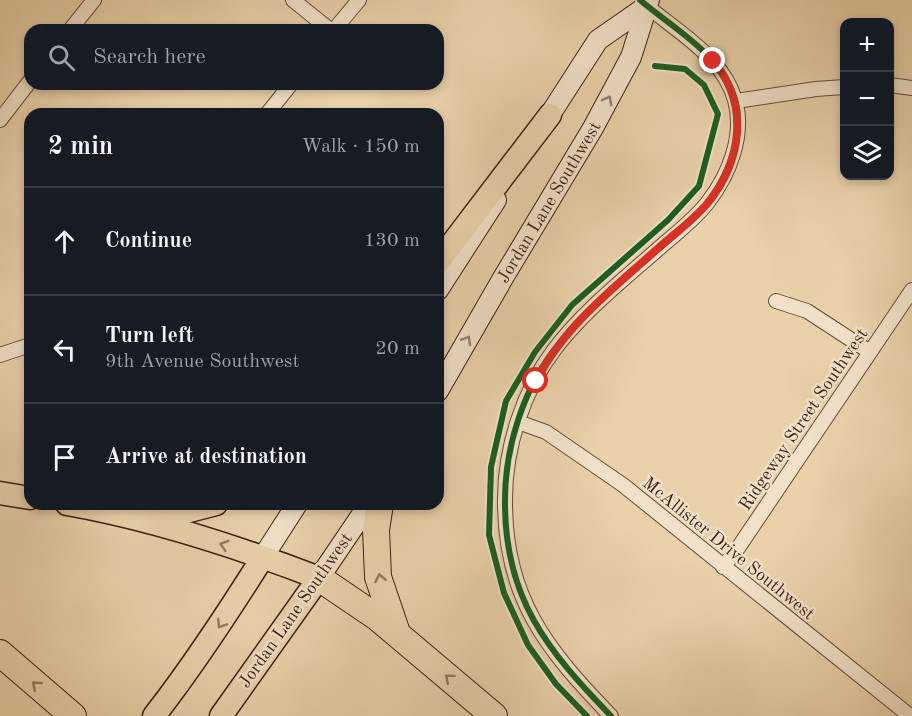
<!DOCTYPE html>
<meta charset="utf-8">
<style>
:root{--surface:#171b24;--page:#20242c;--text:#f1f3f6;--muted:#9ea1a6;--line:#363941}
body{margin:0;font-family:"Old Standard TT",serif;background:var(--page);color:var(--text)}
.controls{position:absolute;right:18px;top:18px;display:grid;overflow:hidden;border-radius:12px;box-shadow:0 3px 9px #0003}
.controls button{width:54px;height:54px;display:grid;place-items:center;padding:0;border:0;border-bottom:2px solid var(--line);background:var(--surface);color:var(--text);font:30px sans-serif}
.stop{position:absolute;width:18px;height:18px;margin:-14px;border:4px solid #d93025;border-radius:50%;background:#fff}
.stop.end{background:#d93025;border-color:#fff;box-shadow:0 2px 6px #0008}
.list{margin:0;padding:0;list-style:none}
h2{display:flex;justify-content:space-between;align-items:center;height:78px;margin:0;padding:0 24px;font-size:26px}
h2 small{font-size:20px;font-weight:400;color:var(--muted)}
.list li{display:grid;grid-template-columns:39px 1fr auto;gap:18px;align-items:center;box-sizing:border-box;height:108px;padding:0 24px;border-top:2px solid var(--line)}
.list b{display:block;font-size:22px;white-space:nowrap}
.list p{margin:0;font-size:20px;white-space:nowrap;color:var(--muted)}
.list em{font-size:20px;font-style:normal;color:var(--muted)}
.icon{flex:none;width:33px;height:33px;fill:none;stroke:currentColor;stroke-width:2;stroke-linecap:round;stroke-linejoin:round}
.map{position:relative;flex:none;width:912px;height:716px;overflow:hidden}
.search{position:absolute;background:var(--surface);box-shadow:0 3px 9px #0003;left:24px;top:24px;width:420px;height:66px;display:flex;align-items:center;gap:15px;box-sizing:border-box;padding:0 21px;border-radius:18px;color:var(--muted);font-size:22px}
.panel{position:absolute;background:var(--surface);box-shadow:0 3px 9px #0003;left:24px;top:108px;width:420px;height:402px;border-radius:18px}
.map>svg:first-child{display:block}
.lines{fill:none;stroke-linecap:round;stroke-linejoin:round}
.street-casing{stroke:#694b39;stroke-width:16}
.secondary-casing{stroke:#3e1e13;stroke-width:22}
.primary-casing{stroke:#3e1e13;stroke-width:25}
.highway-casing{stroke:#3e1e13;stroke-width:28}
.street{stroke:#f1e1c8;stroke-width:14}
.secondary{stroke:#f1e1c8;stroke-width:20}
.primary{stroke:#ead1aa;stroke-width:22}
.highway{stroke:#ead1aa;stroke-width:26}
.cycleway-casing{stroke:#f1e1c8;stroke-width:10}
.cycleway{stroke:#1b5e20;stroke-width:6}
.oneway{stroke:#98806e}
.oneway2{stroke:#94785e}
.route{stroke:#d93025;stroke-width:8}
.labels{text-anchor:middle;stroke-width:5;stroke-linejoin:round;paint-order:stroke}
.street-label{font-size:18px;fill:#3e1e13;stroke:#f1e1c8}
</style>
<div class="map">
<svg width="912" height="716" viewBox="0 0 912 716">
<rect width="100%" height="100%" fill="#ead1aa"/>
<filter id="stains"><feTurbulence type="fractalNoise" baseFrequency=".00333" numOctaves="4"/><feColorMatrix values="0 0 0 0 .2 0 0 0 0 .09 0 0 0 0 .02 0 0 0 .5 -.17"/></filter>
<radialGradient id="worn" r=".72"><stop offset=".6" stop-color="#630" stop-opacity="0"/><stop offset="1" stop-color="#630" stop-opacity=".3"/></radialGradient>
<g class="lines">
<defs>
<path id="street" d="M293 0 330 30
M70 30 94 0
M334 30 359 0
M890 85 912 88
M736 101 816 89 844 87
M267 114 291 84
M0 120 30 81
M776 301 807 311 870 352
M0 355 30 345
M518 422 546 432 623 485 910 716
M723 567 736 551 912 290
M611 716C546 649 504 597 505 499 505 448 523 391 554 350 584 310 628 276 665 243 680 230 696 218 708 202 729 175 745 135 735 100 723 57 679 33 647 6"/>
<g id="secondary">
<path d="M542 127 598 40 647 6"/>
<path d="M438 290 496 200"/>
<path id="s1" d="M438 391 503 278 593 128 631 57 649 0"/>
<path d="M263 557 297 504"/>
<path d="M319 578 369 504"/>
</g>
<path id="primary" d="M438 262 550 115
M0 493 30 498
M67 504C153 519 238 547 319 578L221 716
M147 515 166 517 216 504
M154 716C194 665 229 611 263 557"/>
<path id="highway" d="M380 504 376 530 378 577 397 633
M319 578 378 618 494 716
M0 653 73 716"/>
</defs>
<!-- street casing -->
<use href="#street" class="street-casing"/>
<!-- secondary casing -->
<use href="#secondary" class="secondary-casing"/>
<!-- primary casing -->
<use href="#primary" class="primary-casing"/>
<!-- highway casing -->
<use href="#highway" class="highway-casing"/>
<!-- street -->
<use href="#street" class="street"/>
<!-- secondary -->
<use href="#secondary" class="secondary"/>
<!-- primary -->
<use href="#primary" class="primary"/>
<!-- highway -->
<use href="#highway" class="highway"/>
<defs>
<path id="cycleway" d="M587 716 556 684 528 645 504 593 489 535 491 467 506 401 535 352 572 305 668 220 699 186 718 114 704 85 685 69 655 66
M611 716C547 650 504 598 505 500 505 448 523 389 556 348 586 310 626 277 663 245 679 231 697 218 709 201 729 173 745 134 735 99 721 54 674 29 640 0"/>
</defs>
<!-- cycleway casing -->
<use href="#cycleway" class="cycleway-casing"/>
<!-- cycleway -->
<use href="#cycleway" class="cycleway"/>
</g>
<!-- one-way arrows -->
<defs><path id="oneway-chevron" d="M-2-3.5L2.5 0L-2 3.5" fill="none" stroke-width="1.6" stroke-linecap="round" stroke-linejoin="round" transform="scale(1.5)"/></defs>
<g class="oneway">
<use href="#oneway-chevron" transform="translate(608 100) rotate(-62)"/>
<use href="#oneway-chevron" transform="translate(467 340) rotate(-60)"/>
</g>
<g class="oneway2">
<use href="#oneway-chevron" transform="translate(224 545) rotate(-163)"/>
<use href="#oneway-chevron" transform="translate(380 578) rotate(-101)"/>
<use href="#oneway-chevron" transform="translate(221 624) rotate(123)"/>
<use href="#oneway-chevron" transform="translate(449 678) rotate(-140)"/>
<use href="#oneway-chevron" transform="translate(36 685) rotate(-138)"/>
</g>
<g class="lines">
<!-- route -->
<path class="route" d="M536 381C564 326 617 285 663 244 678 231 694 219 707 204 742 161 750 104 713 61"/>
</g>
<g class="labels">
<!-- street labels -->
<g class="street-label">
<text dy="6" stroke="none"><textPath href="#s1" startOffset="219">Jordan Lane Southwest</textPath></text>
<text transform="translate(803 419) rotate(-56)" y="6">Ridgeway Street Southwest</text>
<text transform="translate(729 548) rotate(39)" y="6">McAllister Drive Southwest</text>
<text transform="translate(295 610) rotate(-55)" y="6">Jordan Lane Southwest</text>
</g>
</g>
<rect width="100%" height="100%" filter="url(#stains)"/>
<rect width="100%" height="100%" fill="url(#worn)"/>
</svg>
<div class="controls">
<button>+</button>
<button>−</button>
<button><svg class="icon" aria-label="layers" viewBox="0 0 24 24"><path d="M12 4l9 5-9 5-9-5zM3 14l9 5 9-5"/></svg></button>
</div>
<div class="stop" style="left:536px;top:381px"></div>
<div class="stop end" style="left:713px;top:61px"></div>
<div class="search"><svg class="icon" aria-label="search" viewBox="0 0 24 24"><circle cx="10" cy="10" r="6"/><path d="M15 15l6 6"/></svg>Search here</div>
<section class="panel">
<h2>2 min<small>Walk · 150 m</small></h2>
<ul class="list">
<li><svg class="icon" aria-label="ahead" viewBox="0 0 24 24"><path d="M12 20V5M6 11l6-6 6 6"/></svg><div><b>Continue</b></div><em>130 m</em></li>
<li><svg class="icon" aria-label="left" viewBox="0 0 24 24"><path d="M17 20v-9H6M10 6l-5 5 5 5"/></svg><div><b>Turn left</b><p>9th Avenue Southwest</p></div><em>20 m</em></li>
<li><svg class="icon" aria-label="arrive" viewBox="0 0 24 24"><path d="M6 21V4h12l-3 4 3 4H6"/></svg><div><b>Arrive at destination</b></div></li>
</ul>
</section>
</div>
